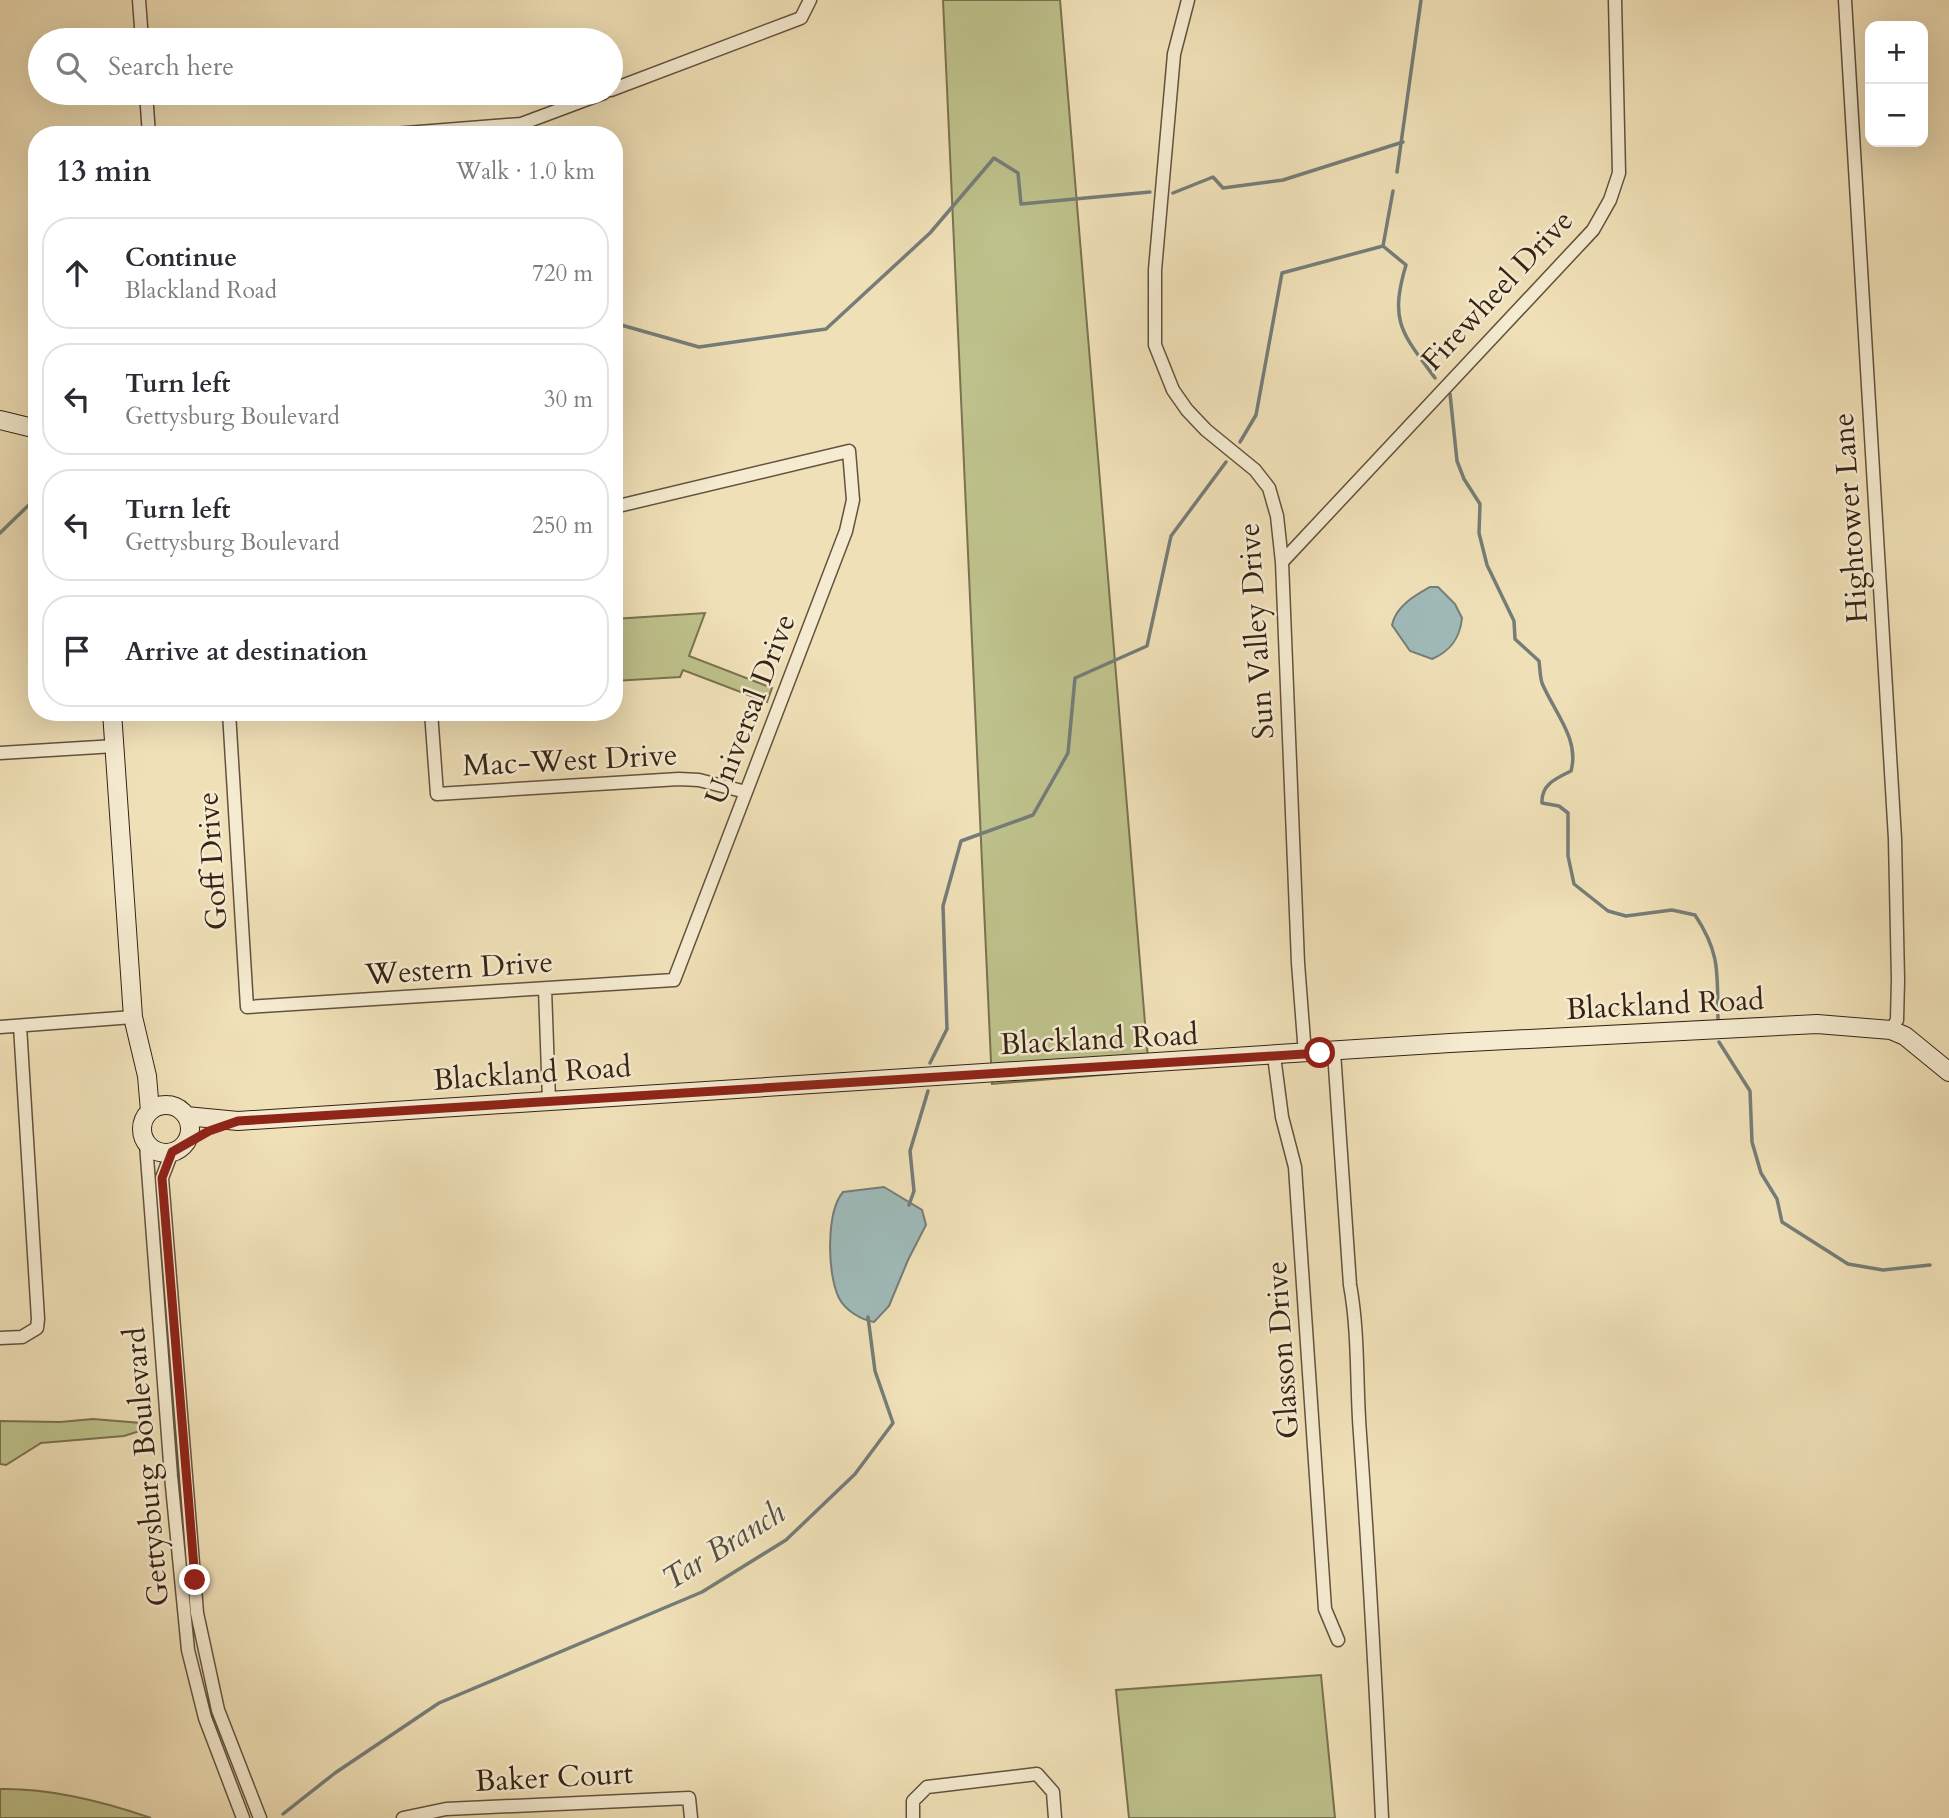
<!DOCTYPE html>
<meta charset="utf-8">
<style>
:root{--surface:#fff;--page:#f7f7f7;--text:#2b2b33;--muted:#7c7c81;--line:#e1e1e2}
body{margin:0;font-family:Cardo,serif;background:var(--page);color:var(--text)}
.controls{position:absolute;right:21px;top:21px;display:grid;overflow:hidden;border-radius:14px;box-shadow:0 7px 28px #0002}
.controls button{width:63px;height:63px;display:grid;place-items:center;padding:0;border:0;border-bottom:2px solid var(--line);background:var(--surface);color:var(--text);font:35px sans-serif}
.stop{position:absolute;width:21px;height:21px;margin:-16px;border:5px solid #8f2418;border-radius:50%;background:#fff}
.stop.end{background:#8f2418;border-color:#fff;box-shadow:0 2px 7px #0008}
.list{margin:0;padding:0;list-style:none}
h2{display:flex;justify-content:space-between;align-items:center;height:91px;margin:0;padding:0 28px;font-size:30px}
h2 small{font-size:23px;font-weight:400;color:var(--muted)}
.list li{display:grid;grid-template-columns:46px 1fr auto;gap:21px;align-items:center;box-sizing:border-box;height:112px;margin:0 14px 14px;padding:0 14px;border:2px solid var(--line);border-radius:28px}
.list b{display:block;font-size:26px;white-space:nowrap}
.list p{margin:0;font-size:23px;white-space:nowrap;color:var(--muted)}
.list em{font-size:23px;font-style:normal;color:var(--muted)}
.icon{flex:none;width:38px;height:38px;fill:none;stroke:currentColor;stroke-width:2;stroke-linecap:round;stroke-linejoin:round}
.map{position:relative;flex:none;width:1949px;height:1818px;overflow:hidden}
.search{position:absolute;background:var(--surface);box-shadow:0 7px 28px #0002;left:28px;top:28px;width:595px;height:77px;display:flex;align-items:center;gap:18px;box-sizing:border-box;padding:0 24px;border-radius:38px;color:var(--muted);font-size:26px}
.panel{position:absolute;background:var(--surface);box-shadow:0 7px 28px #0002;left:28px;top:126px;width:595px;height:595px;border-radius:28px}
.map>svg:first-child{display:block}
.green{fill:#bec18b;stroke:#7a7250;stroke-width:2}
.water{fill:#9fbab9;stroke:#757d78;stroke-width:2}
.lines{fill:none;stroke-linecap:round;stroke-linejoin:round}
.stream{stroke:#757d78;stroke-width:3.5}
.street-casing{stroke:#64523e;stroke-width:15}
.secondary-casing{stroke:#362216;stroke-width:20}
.street{stroke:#f5ebd0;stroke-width:12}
.secondary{stroke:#f5ebd0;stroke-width:18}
.route{stroke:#8f2418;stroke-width:9}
.labels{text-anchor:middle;stroke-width:5;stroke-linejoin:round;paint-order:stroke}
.street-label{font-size:30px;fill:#362216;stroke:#f5ebd0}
.water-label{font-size:32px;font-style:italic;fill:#565047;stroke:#f5ebd0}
</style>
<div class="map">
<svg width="1949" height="1818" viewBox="0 0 1949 1818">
<rect width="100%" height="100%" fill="#f0e0b7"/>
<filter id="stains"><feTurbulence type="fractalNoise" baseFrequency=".00286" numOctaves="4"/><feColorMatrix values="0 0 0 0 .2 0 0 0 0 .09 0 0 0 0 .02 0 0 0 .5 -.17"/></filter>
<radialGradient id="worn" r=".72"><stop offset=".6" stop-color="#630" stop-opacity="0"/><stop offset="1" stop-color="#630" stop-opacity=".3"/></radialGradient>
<!-- green -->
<path class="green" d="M943 0H1060L1149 1071 992 1084Z
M705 613 689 656 772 688 767 702 683 670 680 677 614 681V619Z
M93 1419 141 1423 140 1431 124 1436 41 1443 6 1465 0 1464V1421L60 1422Z
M1321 1675 1335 1818H1129L1116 1690Z
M0 1789C50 1788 105 1802 151 1818H0Z"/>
<!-- water -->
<path class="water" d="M1430 587H1438L1455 604 1462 618C1460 638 1451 651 1432 659L1410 651 1392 625C1396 606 1414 596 1430 587Z
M884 1187 922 1210 926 1225 908 1260 889 1306 874 1322C861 1320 845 1310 839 1298 827 1274 826 1212 843 1192Z"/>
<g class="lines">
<!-- stream -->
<path class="stream" d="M1397 172 1421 0
M1173 193 1213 177 1223 188 1283 180 1403 142
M1383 246 1406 265C1389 322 1402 333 1435 378
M614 323 699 347 826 329 930 233 994 158 1018 173 1021 204 1150 192
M1450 394 1457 461 1464 479 1480 504 1479 533 1487 565 1514 621 1515 639 1539 661C1540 668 1540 677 1542 683 1554 712 1580 739 1571 771 1557 778 1541 784 1542 803L1559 806 1568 813V856L1574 884 1608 911 1626 916 1672 910 1695 915C1721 954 1717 974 1718 1019
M1240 442 1256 415 1282 273 1383 246 1393 191
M0 533 37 497
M1719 1042 1750 1091 1752 1142 1761 1173 1777 1199 1782 1222 1848 1264 1883 1270 1930 1265
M930 1063 947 1029 943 906 961 841 1033 815 1068 753 1075 678 1147 646 1171 536 1226 462
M909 1205 914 1191 910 1151 928 1091
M283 1814 335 1773 439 1703 702 1592 786 1540 855 1474 893 1423 875 1371 868 1317"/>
<defs>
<path id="street" d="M139 0 142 40
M1188 0 1174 54 1155 270V345L1173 390 1187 410 1206 430 1255 470 1269 488 1277 516 1282 562 1298 963 1305 1054
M1845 0 1895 839 1898 980 1897 1020 1891 1030
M611 90 801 18 810 0
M146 93 149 135
M381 135 521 124 604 93
M1282 562 1593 230 1610 200 1619 173 1615 0
M229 712 247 1007 674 980 846 531 853 500 849 451 614 507
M431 712 437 794 679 779 699 780 746 792
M0 753 115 746
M545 989 549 1100
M0 1027 133 1017
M1334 1052 1350 1285C1359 1334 1356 1384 1360 1434 1369 1562 1376 1690 1382 1818
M1274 1056 1282 1117 1295 1167 1325 1609 1338 1640
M146 1144 171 1476 188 1650 205 1718 243 1818
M172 1152 162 1178 197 1613 218 1710 260 1818
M0 1338 22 1337 37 1328 38 1319 20 1026
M403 1818 446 1809 689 1798 691 1818
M913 1818V1801L927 1787 1037 1774 1053 1792 1055 1818"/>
<path id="secondary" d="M0 420 37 429
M112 712 133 1017 147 1076 150 1111
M142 1129a24 24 0 1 1 48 0a24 24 0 1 1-48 0Z
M186 1116 238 1121 1450 1043 1817 1024 1891 1030 1905 1036 1949 1072"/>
</defs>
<!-- street casing -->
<use href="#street" class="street-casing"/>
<!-- secondary casing -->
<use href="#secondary" class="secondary-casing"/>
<!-- street -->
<use href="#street" class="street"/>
<!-- secondary -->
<use href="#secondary" class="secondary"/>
</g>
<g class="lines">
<!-- route -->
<path class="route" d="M195 1580 162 1178 172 1152 209 1131 238 1121 1320 1053"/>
</g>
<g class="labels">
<!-- street labels -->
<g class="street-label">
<text transform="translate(1497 290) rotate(-47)" y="10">Firewheel Drive</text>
<text transform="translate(1850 518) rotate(-94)" y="10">Hightower Lane</text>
<text transform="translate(1256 631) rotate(-94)" y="10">Sun Valley Drive</text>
<text transform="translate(750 709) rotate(-69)" y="10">Universal Drive</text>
<text transform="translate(570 760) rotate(-3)" y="10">Mac-West Drive</text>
<text transform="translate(212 861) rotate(-94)" y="10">Goff Drive</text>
<text transform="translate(459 968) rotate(-4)" y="10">Western Drive</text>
<text transform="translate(1665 1004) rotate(-3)" y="10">Blackland Road</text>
<text transform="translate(1099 1039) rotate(-3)" y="10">Blackland Road</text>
<text transform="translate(532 1073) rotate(-4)" y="10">Blackland Road</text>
<text transform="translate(1282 1350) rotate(-94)" y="10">Glasson Drive</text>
<text transform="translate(146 1467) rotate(-95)" y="10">Gettysburg Boulevard</text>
<text transform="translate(554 1777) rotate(-3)" y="10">Baker Court</text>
</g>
<!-- water labels -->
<g class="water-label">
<text transform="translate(723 1545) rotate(-32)" y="11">Tar Branch</text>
</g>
</g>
<rect width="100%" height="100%" filter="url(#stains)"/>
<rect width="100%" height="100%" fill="url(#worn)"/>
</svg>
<div class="controls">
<button>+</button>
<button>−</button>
</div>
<div class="stop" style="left:1320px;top:1053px"></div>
<div class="stop end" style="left:195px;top:1580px"></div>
<div class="search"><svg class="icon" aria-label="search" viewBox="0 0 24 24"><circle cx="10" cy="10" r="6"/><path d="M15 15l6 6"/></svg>Search here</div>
<section class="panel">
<h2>13 min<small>Walk · 1.0 km</small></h2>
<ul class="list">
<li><svg class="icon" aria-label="ahead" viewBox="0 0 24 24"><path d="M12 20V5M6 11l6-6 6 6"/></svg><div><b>Continue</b><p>Blackland Road</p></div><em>720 m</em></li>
<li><svg class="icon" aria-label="left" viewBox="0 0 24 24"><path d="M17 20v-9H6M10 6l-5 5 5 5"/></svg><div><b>Turn left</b><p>Gettysburg Boulevard</p></div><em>30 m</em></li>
<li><svg class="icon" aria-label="left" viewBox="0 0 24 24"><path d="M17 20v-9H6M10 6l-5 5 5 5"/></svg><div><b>Turn left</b><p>Gettysburg Boulevard</p></div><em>250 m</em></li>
<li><svg class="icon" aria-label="arrive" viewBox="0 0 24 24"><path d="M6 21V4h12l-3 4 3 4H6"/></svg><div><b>Arrive at destination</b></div></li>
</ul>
</section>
</div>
